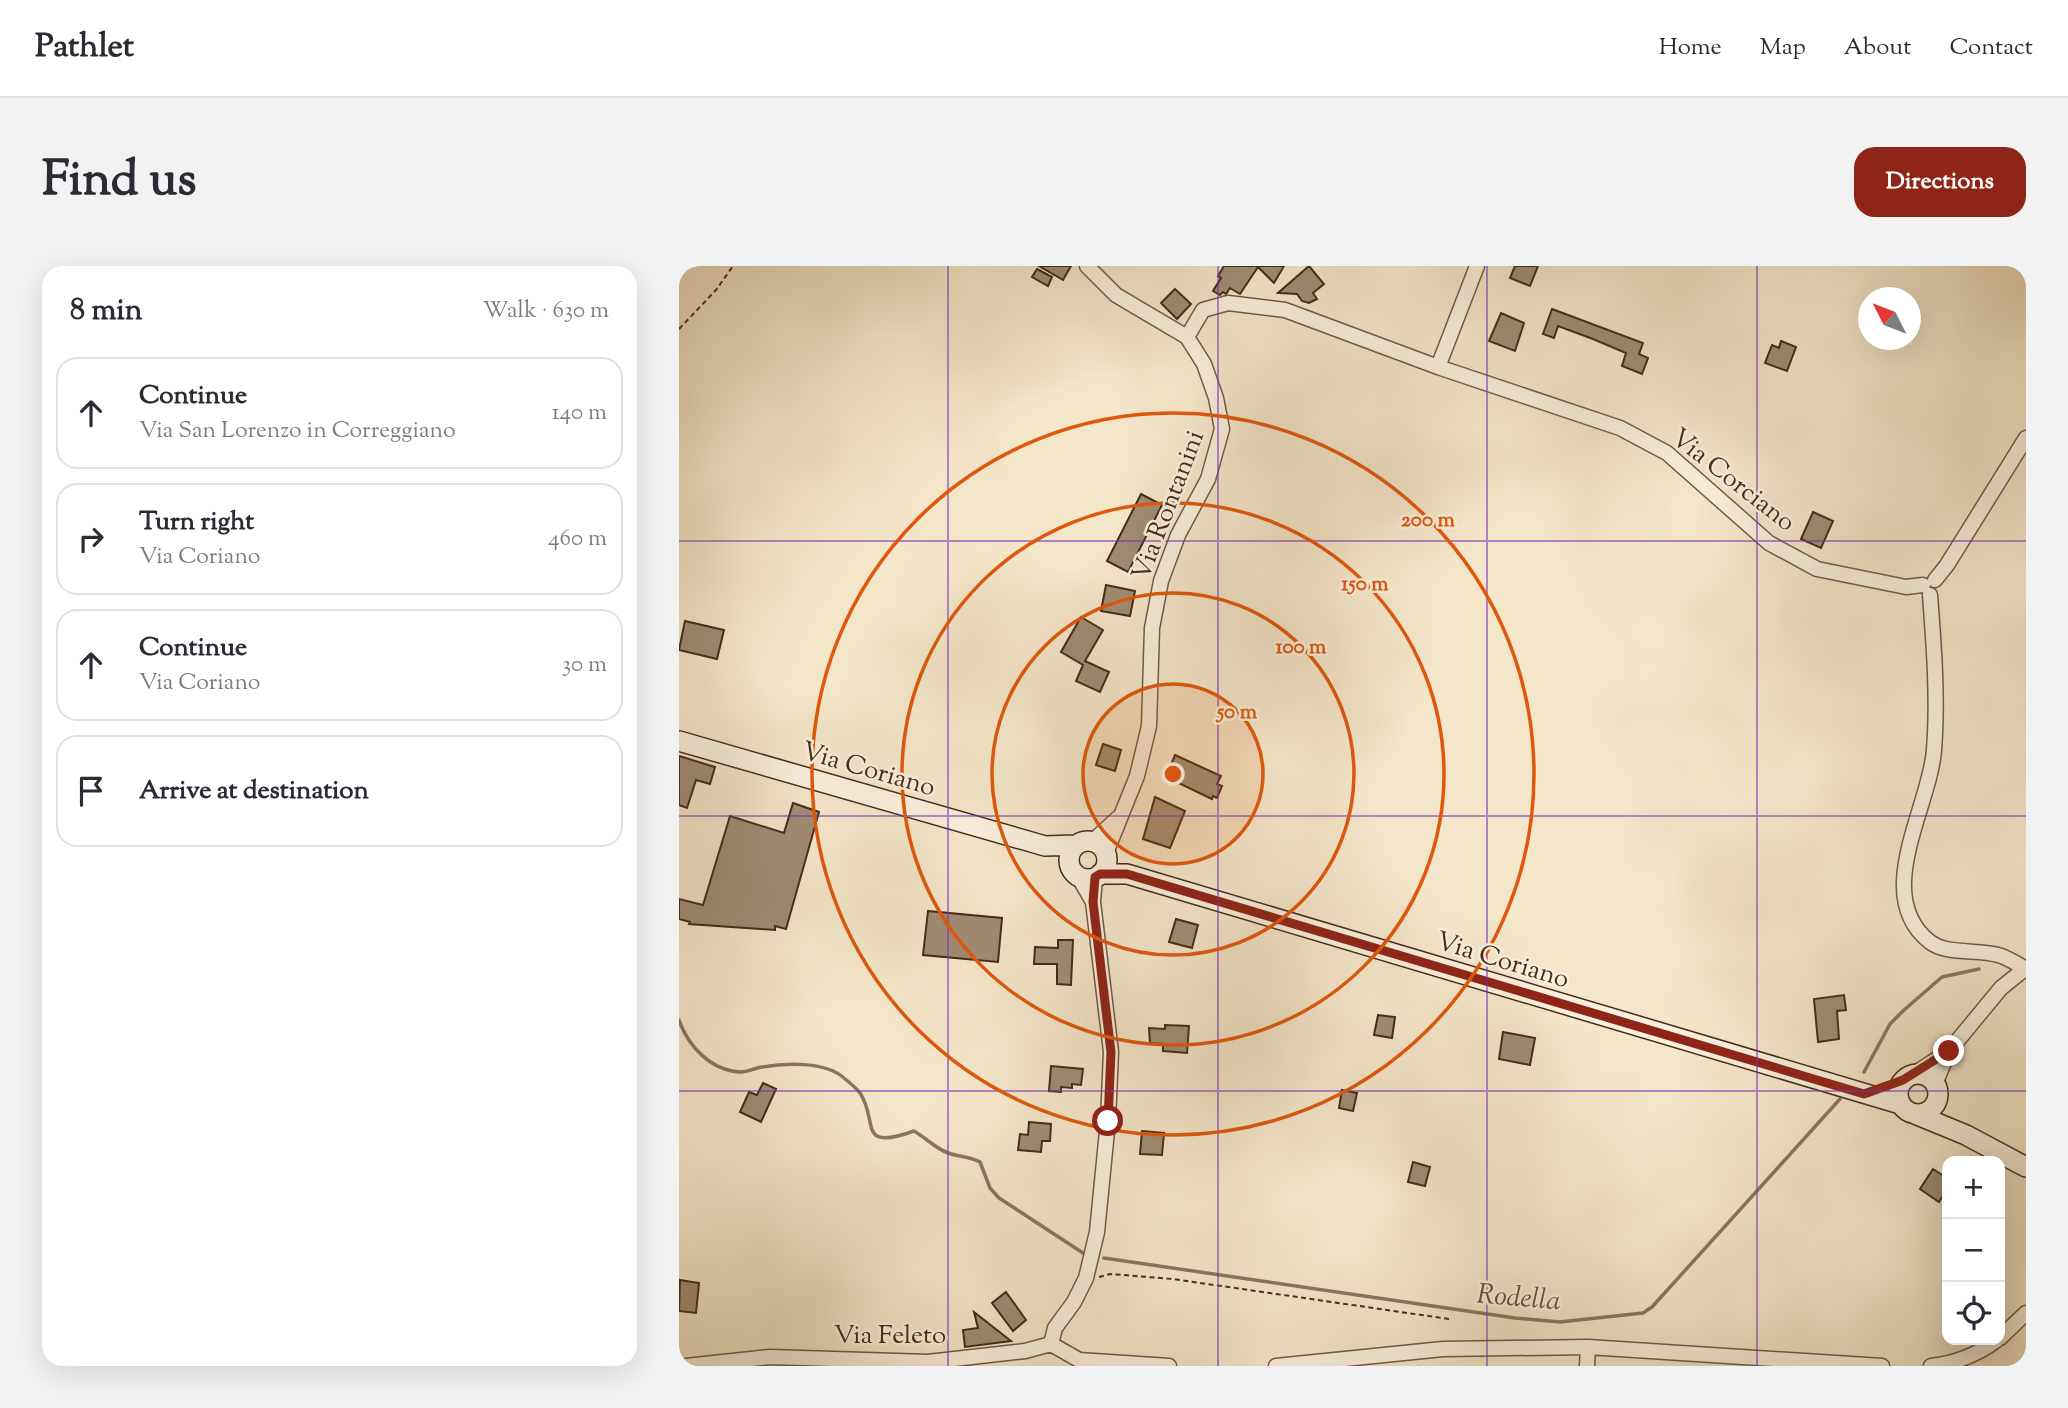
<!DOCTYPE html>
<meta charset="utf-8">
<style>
:root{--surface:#fff;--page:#f2f2f3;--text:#2b2b33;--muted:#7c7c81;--line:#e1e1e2;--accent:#8f2418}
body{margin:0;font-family:"Sorts Mill Goudy",serif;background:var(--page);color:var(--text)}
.controls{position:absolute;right:21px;bottom:21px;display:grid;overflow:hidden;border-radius:14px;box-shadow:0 7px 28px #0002}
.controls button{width:63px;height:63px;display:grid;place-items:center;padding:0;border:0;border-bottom:2px solid var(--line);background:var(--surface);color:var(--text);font:35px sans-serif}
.compass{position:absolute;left:1179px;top:21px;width:63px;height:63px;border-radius:50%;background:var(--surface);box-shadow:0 7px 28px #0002;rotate:312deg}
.stop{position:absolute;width:21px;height:21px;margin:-16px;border:5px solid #8f2418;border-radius:50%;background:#fff}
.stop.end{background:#8f2418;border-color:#fff;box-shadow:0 2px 7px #0008}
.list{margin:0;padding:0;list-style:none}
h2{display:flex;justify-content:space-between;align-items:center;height:91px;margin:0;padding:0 28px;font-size:30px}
h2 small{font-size:23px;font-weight:400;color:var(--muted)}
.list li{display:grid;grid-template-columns:46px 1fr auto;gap:21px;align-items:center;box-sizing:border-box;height:112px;margin:0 14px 14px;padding:0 14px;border:2px solid var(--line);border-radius:21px}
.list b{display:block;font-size:26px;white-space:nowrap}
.list p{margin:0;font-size:23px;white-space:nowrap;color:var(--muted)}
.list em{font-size:23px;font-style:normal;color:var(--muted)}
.icon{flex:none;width:38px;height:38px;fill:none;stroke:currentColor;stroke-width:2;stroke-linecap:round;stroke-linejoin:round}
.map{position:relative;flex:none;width:1347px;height:1100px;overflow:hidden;border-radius:21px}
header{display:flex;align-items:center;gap:42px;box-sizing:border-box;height:98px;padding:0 35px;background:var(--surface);border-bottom:2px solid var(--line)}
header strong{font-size:33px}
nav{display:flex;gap:38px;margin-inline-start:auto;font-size:24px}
.intro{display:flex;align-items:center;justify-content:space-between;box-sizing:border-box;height:168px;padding:0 42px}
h1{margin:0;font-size:49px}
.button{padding:18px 32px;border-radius:21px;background:var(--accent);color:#fff;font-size:24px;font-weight:700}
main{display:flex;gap:42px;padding:0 42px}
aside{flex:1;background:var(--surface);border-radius:21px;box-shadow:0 7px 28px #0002}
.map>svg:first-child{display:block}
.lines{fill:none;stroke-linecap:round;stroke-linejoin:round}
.stream{stroke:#8a755e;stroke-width:3.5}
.building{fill:#a08c74;stroke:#452b18;stroke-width:2}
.minor-casing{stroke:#715a44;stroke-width:17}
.secondary-casing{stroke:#452b18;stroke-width:22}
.path{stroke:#452b18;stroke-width:2;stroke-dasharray:5 3.5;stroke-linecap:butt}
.minor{stroke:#f8efdc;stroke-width:14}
.secondary{stroke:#f8efdc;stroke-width:19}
.route{stroke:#8f2418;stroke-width:9}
.grid{fill:none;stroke:#7b2cbf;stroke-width:2;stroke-opacity:0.55}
.ring{fill:none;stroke:#e0570d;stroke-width:3.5}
.labels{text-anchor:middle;stroke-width:5;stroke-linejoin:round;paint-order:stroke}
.street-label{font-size:26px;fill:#452b18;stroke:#f8efdc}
.water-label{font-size:28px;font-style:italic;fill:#68503b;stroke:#f8efdc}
.centre{fill:#e0570d;stroke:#f8efdc;stroke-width:3.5}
.ring-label{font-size:21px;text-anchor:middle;font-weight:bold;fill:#e0570d;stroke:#f8efdc;stroke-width:5;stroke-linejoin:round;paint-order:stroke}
</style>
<header>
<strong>Pathlet</strong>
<nav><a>Home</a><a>Map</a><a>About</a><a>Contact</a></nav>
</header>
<div class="intro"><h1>Find us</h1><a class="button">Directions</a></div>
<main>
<aside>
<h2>8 min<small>Walk · 630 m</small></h2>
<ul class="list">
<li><svg class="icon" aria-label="ahead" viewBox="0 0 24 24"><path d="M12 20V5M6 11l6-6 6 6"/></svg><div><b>Continue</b><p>Via San Lorenzo in Correggiano</p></div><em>140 m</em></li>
<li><svg class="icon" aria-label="right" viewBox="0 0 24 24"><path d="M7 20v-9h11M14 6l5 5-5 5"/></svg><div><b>Turn right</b><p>Via Coriano</p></div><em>460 m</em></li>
<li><svg class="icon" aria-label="ahead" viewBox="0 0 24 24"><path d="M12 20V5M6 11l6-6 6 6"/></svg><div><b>Continue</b><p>Via Coriano</p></div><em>30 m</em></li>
<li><svg class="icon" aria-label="arrive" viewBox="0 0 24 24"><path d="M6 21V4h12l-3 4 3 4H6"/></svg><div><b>Arrive at destination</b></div></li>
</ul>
</aside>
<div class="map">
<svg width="1347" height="1100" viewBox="0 0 1347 1100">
<rect width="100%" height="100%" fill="#f4e6c9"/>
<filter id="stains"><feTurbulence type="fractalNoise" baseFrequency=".00286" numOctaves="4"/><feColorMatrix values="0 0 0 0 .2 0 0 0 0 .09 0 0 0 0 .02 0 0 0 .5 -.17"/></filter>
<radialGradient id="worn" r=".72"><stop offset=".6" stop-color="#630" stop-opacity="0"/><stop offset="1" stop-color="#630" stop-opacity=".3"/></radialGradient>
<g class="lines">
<!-- stream -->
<path class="stream" d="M0 754C9 780 32 805 62 806 69 806 76 802 83 801 106 797 146 795 165 812 170 816 177 822 181 827 200 855 177 886 235 865 247 872 256 882 269 887 280 891 290 890 301 896L311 922 320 932 404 987
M1185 806 1211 758 1225 744 1263 711 1300 703
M425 992 836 1052 881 1056 964 1047 973 1041 1161 833"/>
</g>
<!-- building -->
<path class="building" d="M360 0H392L384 14Z
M545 0H605L595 17 579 1 561 28 551 22 547 28 544 26 541 29 534 25 542 12 539 10Z
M630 0 645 18 634 27 638 33 630 37 623 35 618 28 599 27Z
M836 0H859L851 20 831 12Z
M358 3 373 11 369 20 353 11Z
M496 23 512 38 498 53 482 37Z
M873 43 964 77 960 88 969 92 963 108 943 100 947 87 914 73 879 60 875 72 864 68Z
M822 47 845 57 836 85 810 75Z
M1102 75 1117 81 1108 105 1086 97 1093 79 1100 82Z
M462 228 483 239 449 306 428 295Z
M1134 246 1154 255 1142 282 1122 273Z
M427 319 456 325 451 350 422 345Z
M402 351 424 364 406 395 430 406 421 426 397 415 404 399 382 386Z
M6 355 45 364 38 393 0 384Z
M424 478 442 484 436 505 417 499Z
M496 489 542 510 538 518 543 520 538 532 534 530 533 533 487 511Z
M0 490 36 501 31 518 17 514 8 542 0 539Z
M476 531 506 545 491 582 464 573Z
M114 537 140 546 107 663 96 660V664L10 658 11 656 0 653V633L24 639 51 550 105 567Z
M249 645 323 652 319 696 244 689Z
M497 653 519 659 513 682 490 676Z
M379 674H394L392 719 378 718V698H355L356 681 379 682Z
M1165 729 1167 744 1158 745 1160 773 1139 776 1135 733Z
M699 749 716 751 713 772 695 769Z
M486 759 510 760 508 787 484 785V778L471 777 470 762 486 763Z
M824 766 856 772 851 799 820 793Z
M372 800 404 803 402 819 393 818V822L382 821V826L370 825Z
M84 817 97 823 82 856 61 846 70 826 78 829Z
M663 824 678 827 674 845 660 842Z
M350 856 372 858 371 875H363L362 886 339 884 341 868 349 869Z
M463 865 485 867 483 889 461 888Z
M734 896 751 901 746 920 729 916Z
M1254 903 1268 912V923L1260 936 1241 923Z
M1 1014 20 1017 17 1047 0 1045Z
M327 1026 347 1054 334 1065 313 1037Z
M295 1046 332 1075 286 1081 284 1064 299 1062Z"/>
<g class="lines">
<defs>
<path id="minor" d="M408 0 437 29 508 71 525 98 537 132 543 163 529 213 499 269 482 315 473 362 470 460 458 510 427 587
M508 71 524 44 549 37 606 44 759 101 941 162 988 187 1090 277 1138 303 1227 321 1244 319
M759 101 798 0
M1256 314 1268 299 1347 172
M1251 329C1255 381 1259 433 1255 484 1251 541 1192 630 1251 676 1268 689 1298 683 1319 689 1328 691 1338 698 1347 703
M414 575 439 552
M399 610 414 636
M1235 808 1269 786
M1256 818 1270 785 1322 722 1347 702
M1321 1072 1347 1047
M372 1078 376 1062 395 1036 407 1012 418 966 429 855 432 786 414 636 416 612
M372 1078 400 1094 490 1100
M7 1100 91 1091 249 1096 346 1085 372 1078
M597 1100 764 1083 909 1081 1203 1100
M908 1100 909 1081
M1252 1100C1277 1097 1298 1089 1318 1074"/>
<path id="secondary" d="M0 475 366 580 397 579
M390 594a19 19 0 1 1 38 0a19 19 0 1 1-38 0Z
M421 608H448L1221 838
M1219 828a20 20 0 1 1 40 0a20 20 0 1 1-40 0Z
M1236 848 1287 869 1347 901"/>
</defs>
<!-- minor casing -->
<use href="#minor" class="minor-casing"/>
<!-- secondary casing -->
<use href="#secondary" class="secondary-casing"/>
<!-- path -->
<path class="path" d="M0 63 37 24 54 0
M420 1011 431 1008 494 1013 770 1053"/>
<!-- minor -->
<use href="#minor" class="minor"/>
<!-- secondary -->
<use href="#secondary" class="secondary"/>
</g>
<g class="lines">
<!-- route -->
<path class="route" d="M429 855 432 786 414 636 416 611 421 608H448L1185 828 1224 814 1270 785"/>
</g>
<!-- grid -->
<path class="grid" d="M269 0V1100M539 0V1100M808 0V1100M1078 0V1100M0 275H1347M0 550H1347M0 825H1347"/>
<!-- distance rings -->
<circle cx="494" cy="508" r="90" fill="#e0570d" fill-opacity=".12"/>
<g class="ring">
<circle cx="494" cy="508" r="90"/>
<circle cx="494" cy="508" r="181"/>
<circle cx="494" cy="508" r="271"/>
<circle cx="494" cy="508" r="361"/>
</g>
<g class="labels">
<!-- street labels -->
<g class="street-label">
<text transform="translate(1055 213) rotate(38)" y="9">Via Corciano</text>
<text transform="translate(488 239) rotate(-69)" y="9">Via Rontanini</text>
<text transform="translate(190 502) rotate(16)" y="9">Via Coriano</text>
<text transform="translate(824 693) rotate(17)" y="9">Via Coriano</text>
<text x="211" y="1077">Via Feleto</text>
</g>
<!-- water labels -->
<g class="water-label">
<text transform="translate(840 1030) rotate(5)" y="10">Rodella</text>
</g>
</g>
<circle cx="494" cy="508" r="10" class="centre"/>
<g class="ring-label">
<text x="749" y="260">200 m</text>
<text x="686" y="324">150 m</text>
<text x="622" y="387">100 m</text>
<text x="558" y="452">50 m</text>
</g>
<rect width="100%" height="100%" filter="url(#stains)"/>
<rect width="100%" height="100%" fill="url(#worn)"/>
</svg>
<div class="controls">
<button>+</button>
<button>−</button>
<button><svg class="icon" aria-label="locate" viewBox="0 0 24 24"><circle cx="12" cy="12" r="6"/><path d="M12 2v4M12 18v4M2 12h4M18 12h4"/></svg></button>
</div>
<svg class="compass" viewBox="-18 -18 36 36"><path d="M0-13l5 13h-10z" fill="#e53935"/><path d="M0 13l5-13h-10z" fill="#7c7c81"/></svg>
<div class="stop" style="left:429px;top:855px"></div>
<div class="stop end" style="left:1270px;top:785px"></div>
</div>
</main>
